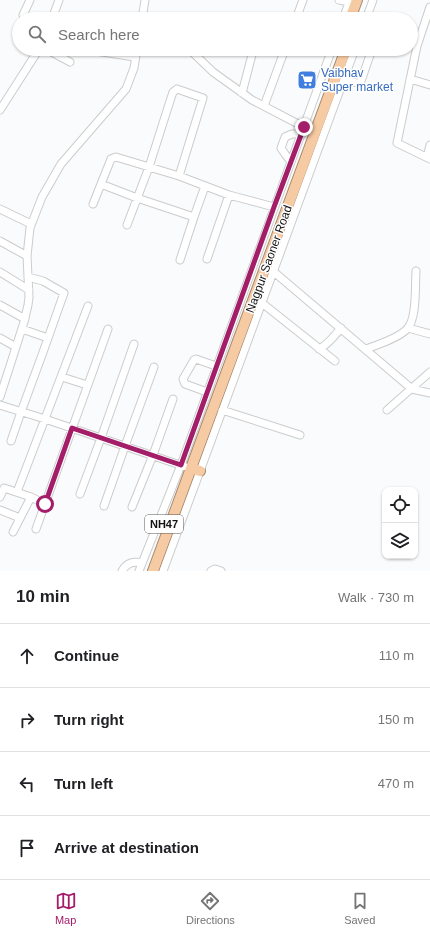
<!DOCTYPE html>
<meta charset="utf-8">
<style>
:root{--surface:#fff;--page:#f6f6f6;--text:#202124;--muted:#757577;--line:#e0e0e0;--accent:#a31d69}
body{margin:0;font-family:Helvetica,sans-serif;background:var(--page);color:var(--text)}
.controls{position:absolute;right:12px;bottom:12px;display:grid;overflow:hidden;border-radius:8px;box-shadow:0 1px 3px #0004}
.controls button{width:36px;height:36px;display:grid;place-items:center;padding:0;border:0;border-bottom:1px solid var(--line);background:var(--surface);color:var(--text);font:20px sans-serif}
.stop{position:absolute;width:12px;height:12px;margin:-9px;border:3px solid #a31d69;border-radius:50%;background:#fff}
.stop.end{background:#a31d69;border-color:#fff;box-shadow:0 1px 4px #0008}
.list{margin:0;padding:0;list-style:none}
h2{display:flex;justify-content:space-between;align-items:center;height:52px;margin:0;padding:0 16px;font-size:17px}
h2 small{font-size:13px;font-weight:400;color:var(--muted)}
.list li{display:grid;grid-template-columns:26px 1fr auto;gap:12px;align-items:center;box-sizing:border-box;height:64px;padding:0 16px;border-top:1px solid var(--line)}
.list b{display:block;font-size:15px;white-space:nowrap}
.list em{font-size:13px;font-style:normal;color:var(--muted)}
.icon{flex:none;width:22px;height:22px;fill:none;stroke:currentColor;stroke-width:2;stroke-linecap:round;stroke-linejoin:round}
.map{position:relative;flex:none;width:430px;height:571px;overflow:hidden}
.search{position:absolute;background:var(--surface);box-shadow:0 1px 3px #0004;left:12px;right:12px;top:12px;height:44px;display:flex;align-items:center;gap:10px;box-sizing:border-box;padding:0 14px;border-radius:22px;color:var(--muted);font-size:15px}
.sheet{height:308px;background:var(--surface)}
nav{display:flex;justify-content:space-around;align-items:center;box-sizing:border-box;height:56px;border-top:1px solid var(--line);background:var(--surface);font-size:11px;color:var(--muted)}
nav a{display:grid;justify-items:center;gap:2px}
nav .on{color:var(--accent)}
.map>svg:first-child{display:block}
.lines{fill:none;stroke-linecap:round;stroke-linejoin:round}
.minor-casing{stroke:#cbcccd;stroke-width:9}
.highway-casing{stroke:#a68a70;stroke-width:12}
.minor{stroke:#fff;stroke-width:7}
.highway{stroke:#f6caa3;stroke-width:10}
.route{stroke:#a31d69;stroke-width:5}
.labels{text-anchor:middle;stroke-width:3;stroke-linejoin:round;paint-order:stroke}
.shield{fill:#fff;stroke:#595959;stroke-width:1}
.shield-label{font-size:11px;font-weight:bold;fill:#121212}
.shop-label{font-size:12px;fill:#366cbe;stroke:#fff;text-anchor:start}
.street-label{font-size:12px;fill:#121212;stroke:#fff}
</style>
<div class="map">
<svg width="430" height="571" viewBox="0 0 430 571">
<rect width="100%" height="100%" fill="#fafbfc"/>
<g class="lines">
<defs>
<path id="minor" d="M339 0 349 2
M430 7 417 46 397 143 430 159
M23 15 30 0
M52 19 59 0
M142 19 145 0
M296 19 303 0
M343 19 350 0
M366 19 373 0
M46 49 70 62
M189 49 213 72 252 100 304 127
M89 50 135 57
M344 79 360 84 371 52 365 49
M410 79 430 85
M242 93 253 51
M264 106 285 49
M0 110 39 49
M427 157 430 145
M291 162 285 154 281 148 285 137 292 134H302
M101 184 137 198 194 217
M93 204 111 159 116 157 179 176 229 195 274 207
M0 209 31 224
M127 225 149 167 170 101 173 92 177 89 203 98 179 176
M0 241 27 256
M207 259 229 195
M180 260 194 217 205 186
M0 272 29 290
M274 272 412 389 430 393
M262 303 335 361
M0 305 25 319
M408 328 430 334
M22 329 48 338
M0 338 16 347
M319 349C329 344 334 336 341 328
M366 349C377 345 399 338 407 329 417 319 415 286 416 271
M62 377 87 385
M207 392 185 384 183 379 194 360 196 359 216 366
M0 397 24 322 28 305 29 297 27 256 30 228 42 197 61 164 126 89 134 68 137 49
M0 405 45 419 186 467
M222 410 300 435
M387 410 430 372
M11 441 21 412 42 355 64 293 43 281 28 277
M17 492 88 306
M80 494 101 438 134 344
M0 497 4 488 31 497
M104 506 125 446 154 367
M132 507 153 455 173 399
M0 510 20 518
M36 529 45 504
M13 532 31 497 45 504 108 329
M122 571C127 562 133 562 142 562
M139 571 181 465 332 49
M163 571 196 482 355 49
M211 571 215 569 221 571"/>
<path id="highway" d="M350 19 357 0
M191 468 200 471
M153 571 346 49"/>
</defs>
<!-- minor casing -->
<use href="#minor" class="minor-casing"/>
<!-- highway casing -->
<use href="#highway" class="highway-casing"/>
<!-- minor -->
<use href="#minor" class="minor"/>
<!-- highway -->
<use href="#highway" class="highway"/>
</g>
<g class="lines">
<!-- route -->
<path class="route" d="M45 504 72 428 181 465 274 207 304 127"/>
</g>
<!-- icons -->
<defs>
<symbol id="supermarket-square" viewBox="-11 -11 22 22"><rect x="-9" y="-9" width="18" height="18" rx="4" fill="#3f7fe0" stroke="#fff"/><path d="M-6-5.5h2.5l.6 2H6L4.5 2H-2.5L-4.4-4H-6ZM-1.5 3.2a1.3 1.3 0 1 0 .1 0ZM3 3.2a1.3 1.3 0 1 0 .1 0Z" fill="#fff"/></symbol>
</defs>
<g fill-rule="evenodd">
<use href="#supermarket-square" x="296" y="69" width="22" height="22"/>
</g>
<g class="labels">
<!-- shield labels -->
<rect class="shield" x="145" y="515" width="38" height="18" rx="3"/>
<g class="shield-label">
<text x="164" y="528">NH47</text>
</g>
<!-- shop labels -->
<g class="shop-label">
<text x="321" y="77">Vaibhav<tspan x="321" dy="14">Super market</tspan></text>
</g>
<!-- street labels -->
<g class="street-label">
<text transform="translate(269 259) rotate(-70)" y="4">Nagpur Saoner Road</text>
</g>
</g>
</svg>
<div class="controls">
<button><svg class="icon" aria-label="locate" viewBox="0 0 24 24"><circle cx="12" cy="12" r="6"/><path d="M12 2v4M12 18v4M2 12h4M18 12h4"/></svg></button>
<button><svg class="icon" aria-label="layers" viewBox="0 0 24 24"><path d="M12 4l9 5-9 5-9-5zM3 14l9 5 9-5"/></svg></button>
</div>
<div class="stop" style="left:45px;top:504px"></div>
<div class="stop end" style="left:304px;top:127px"></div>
<div class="search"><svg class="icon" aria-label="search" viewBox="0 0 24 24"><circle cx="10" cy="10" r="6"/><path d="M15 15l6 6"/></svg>Search here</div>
</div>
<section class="sheet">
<h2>10 min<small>Walk · 730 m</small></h2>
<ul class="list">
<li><svg class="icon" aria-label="ahead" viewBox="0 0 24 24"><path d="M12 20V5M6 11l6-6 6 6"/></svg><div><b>Continue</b></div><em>110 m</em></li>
<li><svg class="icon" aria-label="right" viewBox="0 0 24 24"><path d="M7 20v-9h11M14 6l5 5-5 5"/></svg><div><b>Turn right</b></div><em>150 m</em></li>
<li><svg class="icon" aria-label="left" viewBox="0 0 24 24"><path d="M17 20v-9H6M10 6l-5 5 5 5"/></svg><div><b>Turn left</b></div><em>470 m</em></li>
<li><svg class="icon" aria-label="arrive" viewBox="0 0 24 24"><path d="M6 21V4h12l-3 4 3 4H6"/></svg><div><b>Arrive at destination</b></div></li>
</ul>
</section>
<nav>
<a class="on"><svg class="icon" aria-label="map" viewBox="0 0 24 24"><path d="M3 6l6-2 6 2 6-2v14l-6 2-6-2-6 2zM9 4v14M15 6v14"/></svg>Map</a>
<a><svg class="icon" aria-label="directions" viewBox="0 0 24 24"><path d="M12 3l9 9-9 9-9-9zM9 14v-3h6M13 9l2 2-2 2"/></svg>Directions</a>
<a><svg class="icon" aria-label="saved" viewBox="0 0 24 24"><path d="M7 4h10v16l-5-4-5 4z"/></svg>Saved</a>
</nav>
